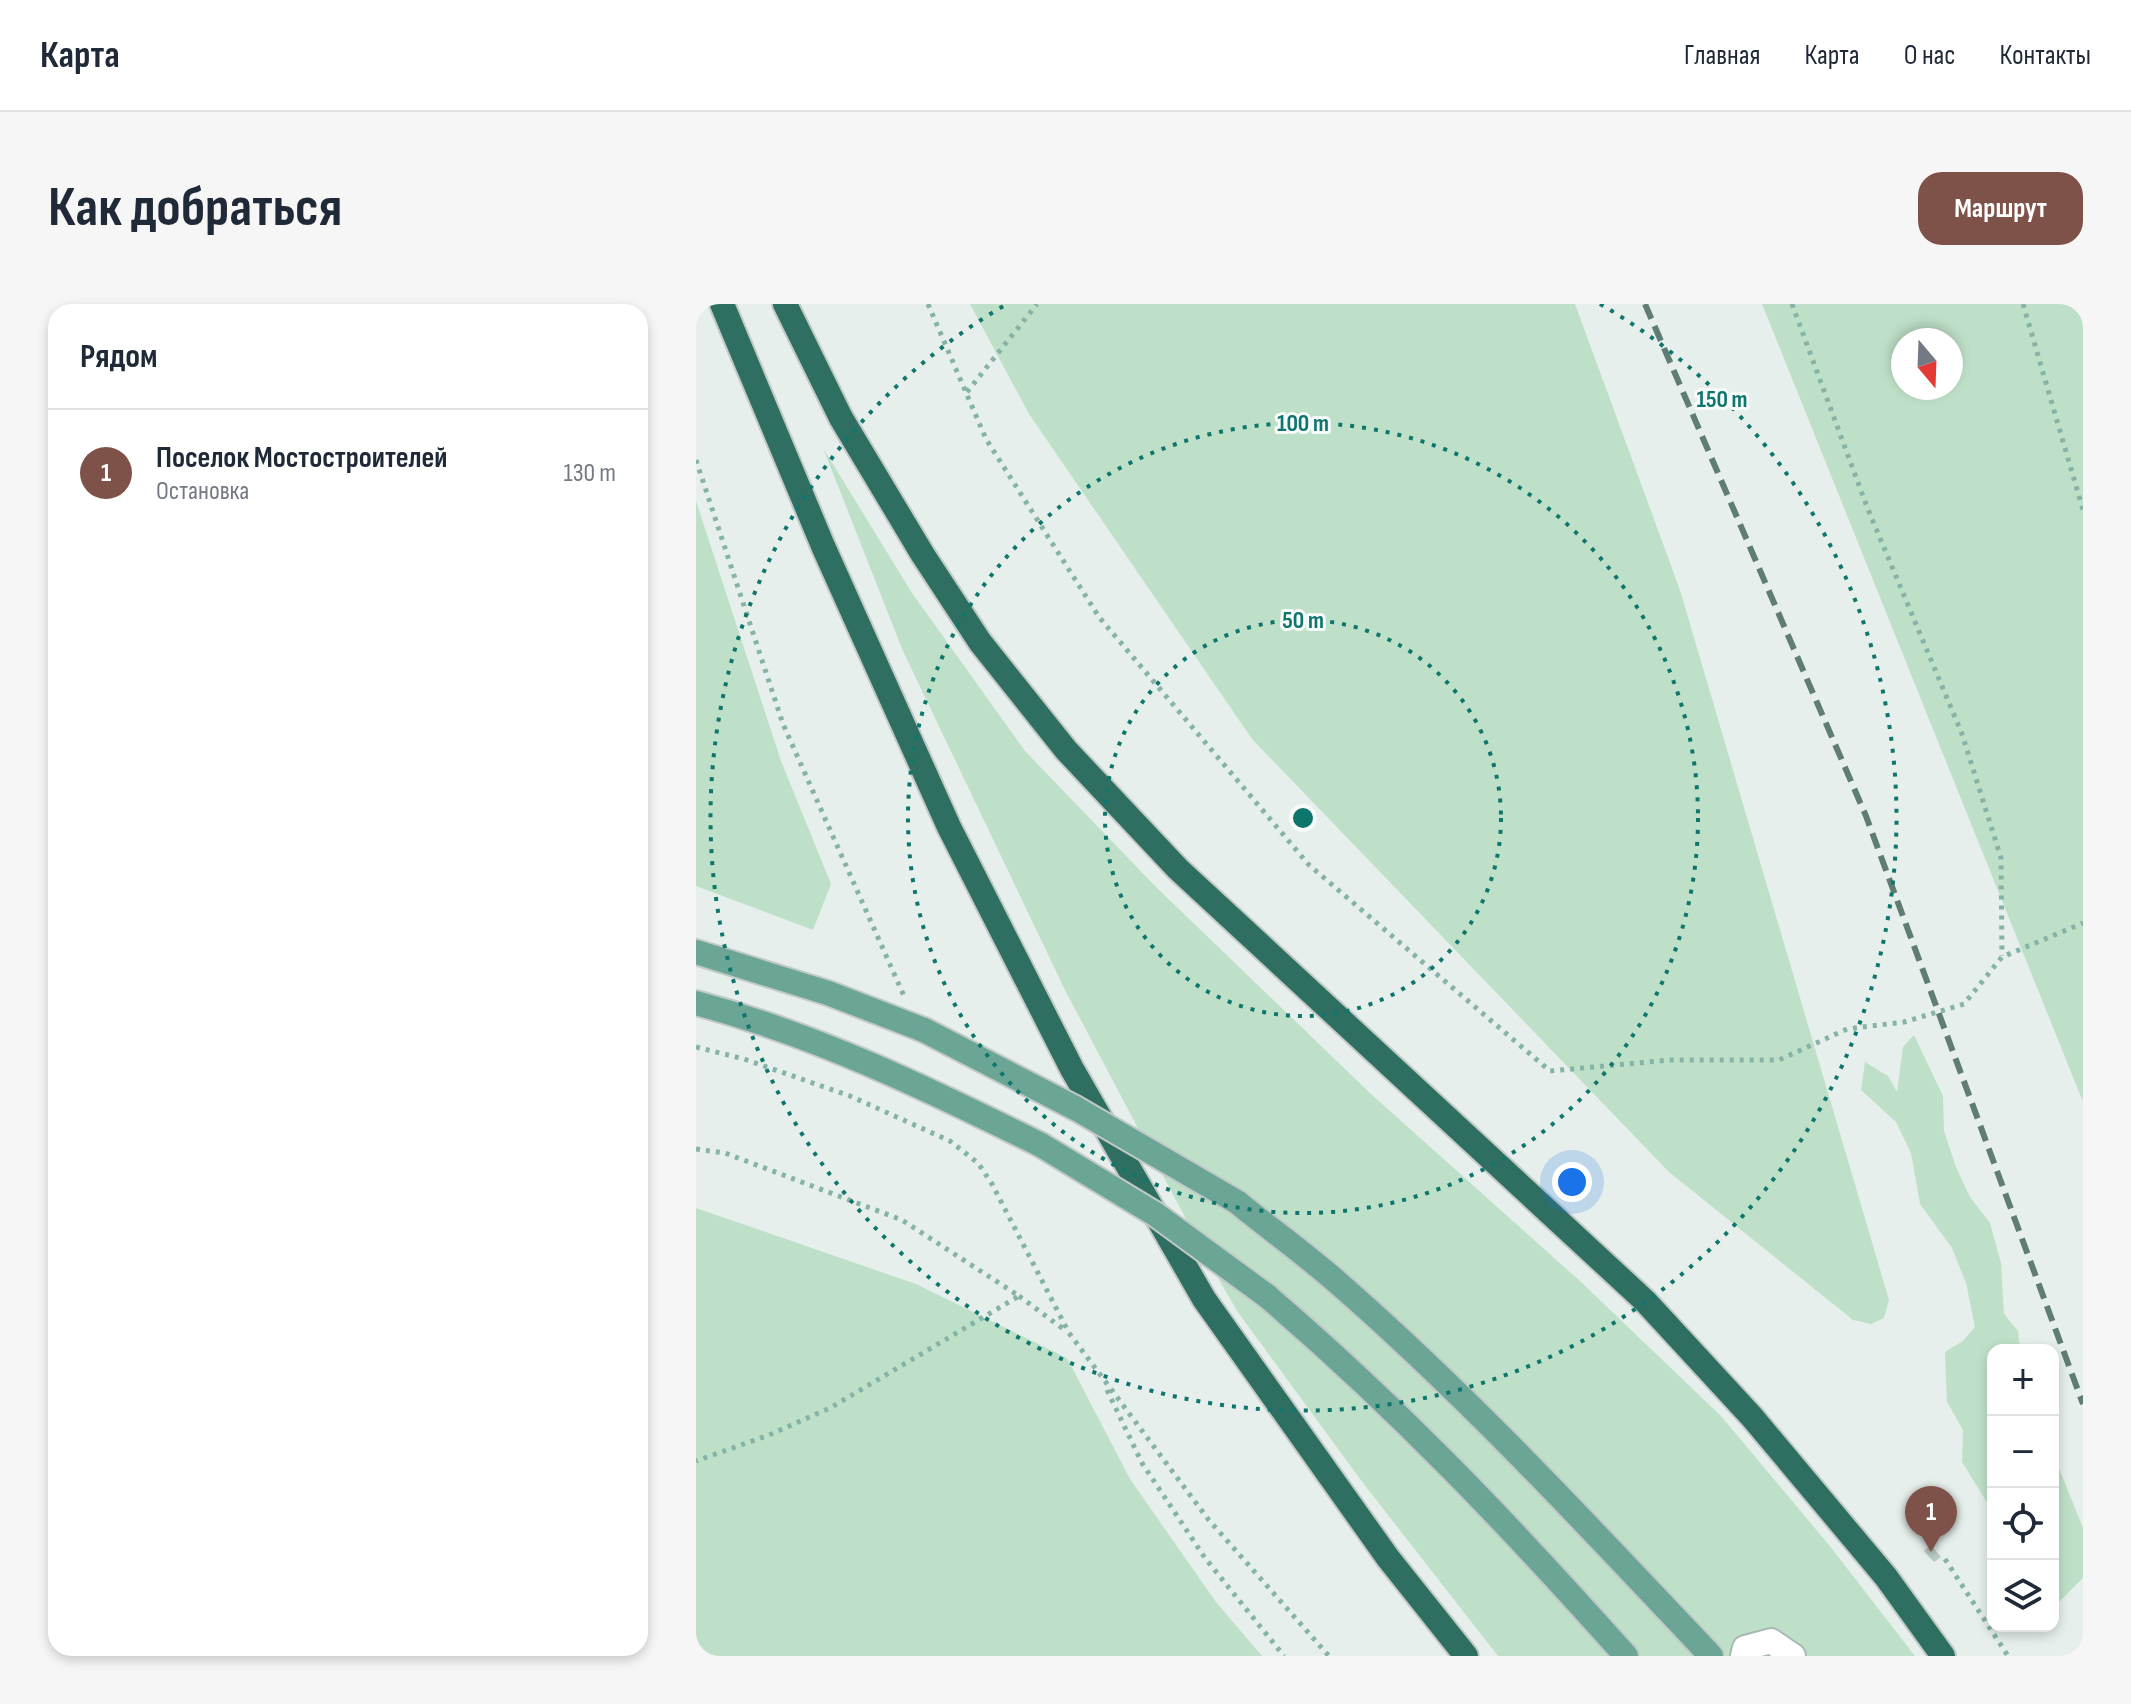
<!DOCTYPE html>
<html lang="ru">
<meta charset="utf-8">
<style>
:root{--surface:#fff;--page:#f6f6f7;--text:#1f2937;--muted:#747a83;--line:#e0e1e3;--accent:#7f5249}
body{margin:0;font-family:"Sofia Sans Condensed",sans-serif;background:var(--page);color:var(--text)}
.controls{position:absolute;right:24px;bottom:24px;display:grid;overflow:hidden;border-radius:16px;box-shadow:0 4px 12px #0003}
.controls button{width:72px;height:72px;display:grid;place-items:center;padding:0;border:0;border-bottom:2px solid var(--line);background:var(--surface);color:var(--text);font:40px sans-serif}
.compass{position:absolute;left:1195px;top:24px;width:72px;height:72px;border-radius:50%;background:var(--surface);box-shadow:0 4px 12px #0003;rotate:161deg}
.you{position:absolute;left:876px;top:878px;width:28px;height:28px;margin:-20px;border:6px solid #fff;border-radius:50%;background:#1a73e8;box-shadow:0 0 0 12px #1a73e833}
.badge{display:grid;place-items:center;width:52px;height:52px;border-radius:50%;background:var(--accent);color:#fff;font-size:26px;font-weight:700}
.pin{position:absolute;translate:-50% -66px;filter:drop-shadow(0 2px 4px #0008)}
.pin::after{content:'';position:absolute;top:42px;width:28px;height:24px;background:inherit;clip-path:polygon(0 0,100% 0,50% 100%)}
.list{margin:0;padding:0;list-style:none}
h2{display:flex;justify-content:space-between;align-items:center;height:104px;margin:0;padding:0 32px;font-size:34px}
h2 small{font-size:26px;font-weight:400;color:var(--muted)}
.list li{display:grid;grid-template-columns:52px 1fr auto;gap:24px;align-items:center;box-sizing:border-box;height:128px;padding:0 32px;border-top:2px solid var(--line)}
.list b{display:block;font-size:30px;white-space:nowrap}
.list p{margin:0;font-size:26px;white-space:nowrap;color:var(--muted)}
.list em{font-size:26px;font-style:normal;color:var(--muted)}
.icon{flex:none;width:44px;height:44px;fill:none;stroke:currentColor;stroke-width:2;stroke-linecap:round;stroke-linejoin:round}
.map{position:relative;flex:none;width:1387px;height:1352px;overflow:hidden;border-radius:24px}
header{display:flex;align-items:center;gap:48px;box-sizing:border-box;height:112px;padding:0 40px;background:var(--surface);border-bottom:2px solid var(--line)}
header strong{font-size:38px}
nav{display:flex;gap:44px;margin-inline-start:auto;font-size:28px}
.intro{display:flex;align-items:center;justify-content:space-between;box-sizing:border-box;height:192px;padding:0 48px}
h1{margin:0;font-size:56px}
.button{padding:20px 36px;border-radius:24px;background:var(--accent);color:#fff;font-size:28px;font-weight:700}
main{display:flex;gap:48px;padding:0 48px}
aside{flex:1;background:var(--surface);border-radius:24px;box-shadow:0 4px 12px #0003}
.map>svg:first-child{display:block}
.green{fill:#bfe0c8;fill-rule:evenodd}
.building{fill:#bbcac4}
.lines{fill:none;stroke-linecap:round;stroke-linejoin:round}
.minor-casing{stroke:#a8b8b2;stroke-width:28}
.major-casing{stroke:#c2cac8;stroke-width:28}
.highway-casing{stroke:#c2cac8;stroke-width:28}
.path{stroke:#86b3a5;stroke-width:5;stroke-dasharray:4 6;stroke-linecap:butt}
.minor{stroke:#fff;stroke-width:24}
.major{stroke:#6aa596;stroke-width:24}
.highway{stroke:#2f6f62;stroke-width:24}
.rail{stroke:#5f7d75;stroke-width:6;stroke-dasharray:16 8;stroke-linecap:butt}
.major-bridge-casing{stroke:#c2cac8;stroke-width:28;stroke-linecap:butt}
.major-bridge{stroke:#6aa596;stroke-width:24}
.ring{fill:none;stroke:#0f766e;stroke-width:4;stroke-dasharray:4 8}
.centre{fill:#0f766e;stroke:#f7fbf9;stroke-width:4}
.ring-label{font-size:24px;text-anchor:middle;font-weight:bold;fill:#0f766e;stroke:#f7fbf9;stroke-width:6;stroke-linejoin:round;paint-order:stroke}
</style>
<header>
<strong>Карта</strong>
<nav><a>Главная</a><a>Карта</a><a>О нас</a><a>Контакты</a></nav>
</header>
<div class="intro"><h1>Как добраться</h1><a class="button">Маршрут</a></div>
<main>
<aside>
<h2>Рядом<small></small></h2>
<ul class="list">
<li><span class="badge">1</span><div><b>Поселок Мостостроителей</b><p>Остановка</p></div><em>130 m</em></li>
</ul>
</aside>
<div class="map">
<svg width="1387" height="1352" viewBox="0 0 1387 1352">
<rect width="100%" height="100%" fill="#e6efeb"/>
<!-- green -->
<path class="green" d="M274 0H879L984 286 1193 996 1188 1014 1175 1020 1157 1016 973 868 556 435 333 110Z
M1066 0H1387V797L1385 793ZM1255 36V84H1207V36Z
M127 144 216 289 329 447 460 583 675 790 885 978 1025 1112 1133 1241 1219 1352H802L667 1179 541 1007 509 951 370 688 207 347Z
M0 197 85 457 135 580 117 626 0 582Z
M1218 731 1247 792 1248 827 1260 863 1274 893 1294 919 1305 959 1308 1010 1322 1027 1324 1046H1297V1208L1266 1158 1267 1126 1251 1098 1249 1048 1267 1037 1279 1023 1270 979 1256 944 1224 900 1215 849 1200 818 1165 786 1169 758 1192 772 1201 788 1207 743Z
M0 904 220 980 371 1054 434 1175 520 1298 566 1352H0Z
M1357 1149 1387 1224V1274L1357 1304Z"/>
<!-- building -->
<path class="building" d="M1235 1241 1245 1253 1238 1258 1228 1247Z"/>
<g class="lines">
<defs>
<path id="minor" d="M1047 1352 1049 1344 1075 1337 1097 1352"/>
<path id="major" d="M0 648 132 689 228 726
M0 699C123 732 232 785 345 841
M541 898C574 925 609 950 641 978 774 1094 894 1224 1015 1352
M571 992C703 1105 815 1223 930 1352"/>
<path id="highway" d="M26 0 127 242 253 523 376 765 508 995 692 1254 770 1352
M89 0 145 114 227 251 284 338 370 446 482 565 949 997 1056 1113 1190 1273 1247 1352"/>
</defs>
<!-- minor casing -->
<use href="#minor" class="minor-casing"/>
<!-- major casing -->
<use href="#major" class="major-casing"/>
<!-- highway casing -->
<use href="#highway" class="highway-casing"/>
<!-- path -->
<path class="path" d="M232 0 290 135 403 313 613 561 854 767 974 756H1083L1151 725 1208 718 1268 700 1306 653 1387 619
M1096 0 1171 203 1266 430 1305 554 1306 652
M1327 0 1387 206
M271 88 341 0
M0 156 87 420 208 692
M0 743 48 755 154 792 254 837 282 859 296 880 373 1029 512 1215 633 1352
M0 845 29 849 206 916 323 992 134 1104 73 1131 0 1157
M323 992 370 1027
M411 1086 446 1159 509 1254 588 1352
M1249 1255 1312 1352"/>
<!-- minor -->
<use href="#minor" class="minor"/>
<!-- major -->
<use href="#major" class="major"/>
<!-- highway -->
<use href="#highway" class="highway"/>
<!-- rail -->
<path class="rail" d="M949 0 1170 512 1387 1100"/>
<defs>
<path id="major-bridge" d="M228 726 381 805 541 898
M345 841 459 910 571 992"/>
</defs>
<!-- major-bridge casing -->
<use href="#major-bridge" class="major-bridge-casing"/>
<!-- major-bridge -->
<use href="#major-bridge" class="major-bridge"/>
</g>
<!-- distance rings -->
<g class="ring">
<circle cx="607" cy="514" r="198"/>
<circle cx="607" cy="514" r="395"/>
<path d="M904 0A593 593 0 1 1 311 0"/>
</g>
<circle cx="607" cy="514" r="12" class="centre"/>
<g class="ring-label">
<text x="1026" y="103">150 m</text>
<text x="607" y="127">100 m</text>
<text x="607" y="324">50 m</text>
</g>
</svg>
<div class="controls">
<button>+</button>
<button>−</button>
<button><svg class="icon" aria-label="locate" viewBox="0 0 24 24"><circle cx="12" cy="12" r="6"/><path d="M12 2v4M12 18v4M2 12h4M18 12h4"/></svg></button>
<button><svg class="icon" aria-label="layers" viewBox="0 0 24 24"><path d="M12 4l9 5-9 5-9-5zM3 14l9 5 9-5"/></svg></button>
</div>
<svg class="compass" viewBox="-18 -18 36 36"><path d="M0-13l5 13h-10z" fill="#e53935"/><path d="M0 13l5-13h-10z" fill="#747a83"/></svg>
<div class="you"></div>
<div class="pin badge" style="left:1235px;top:1248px">1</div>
</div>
</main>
